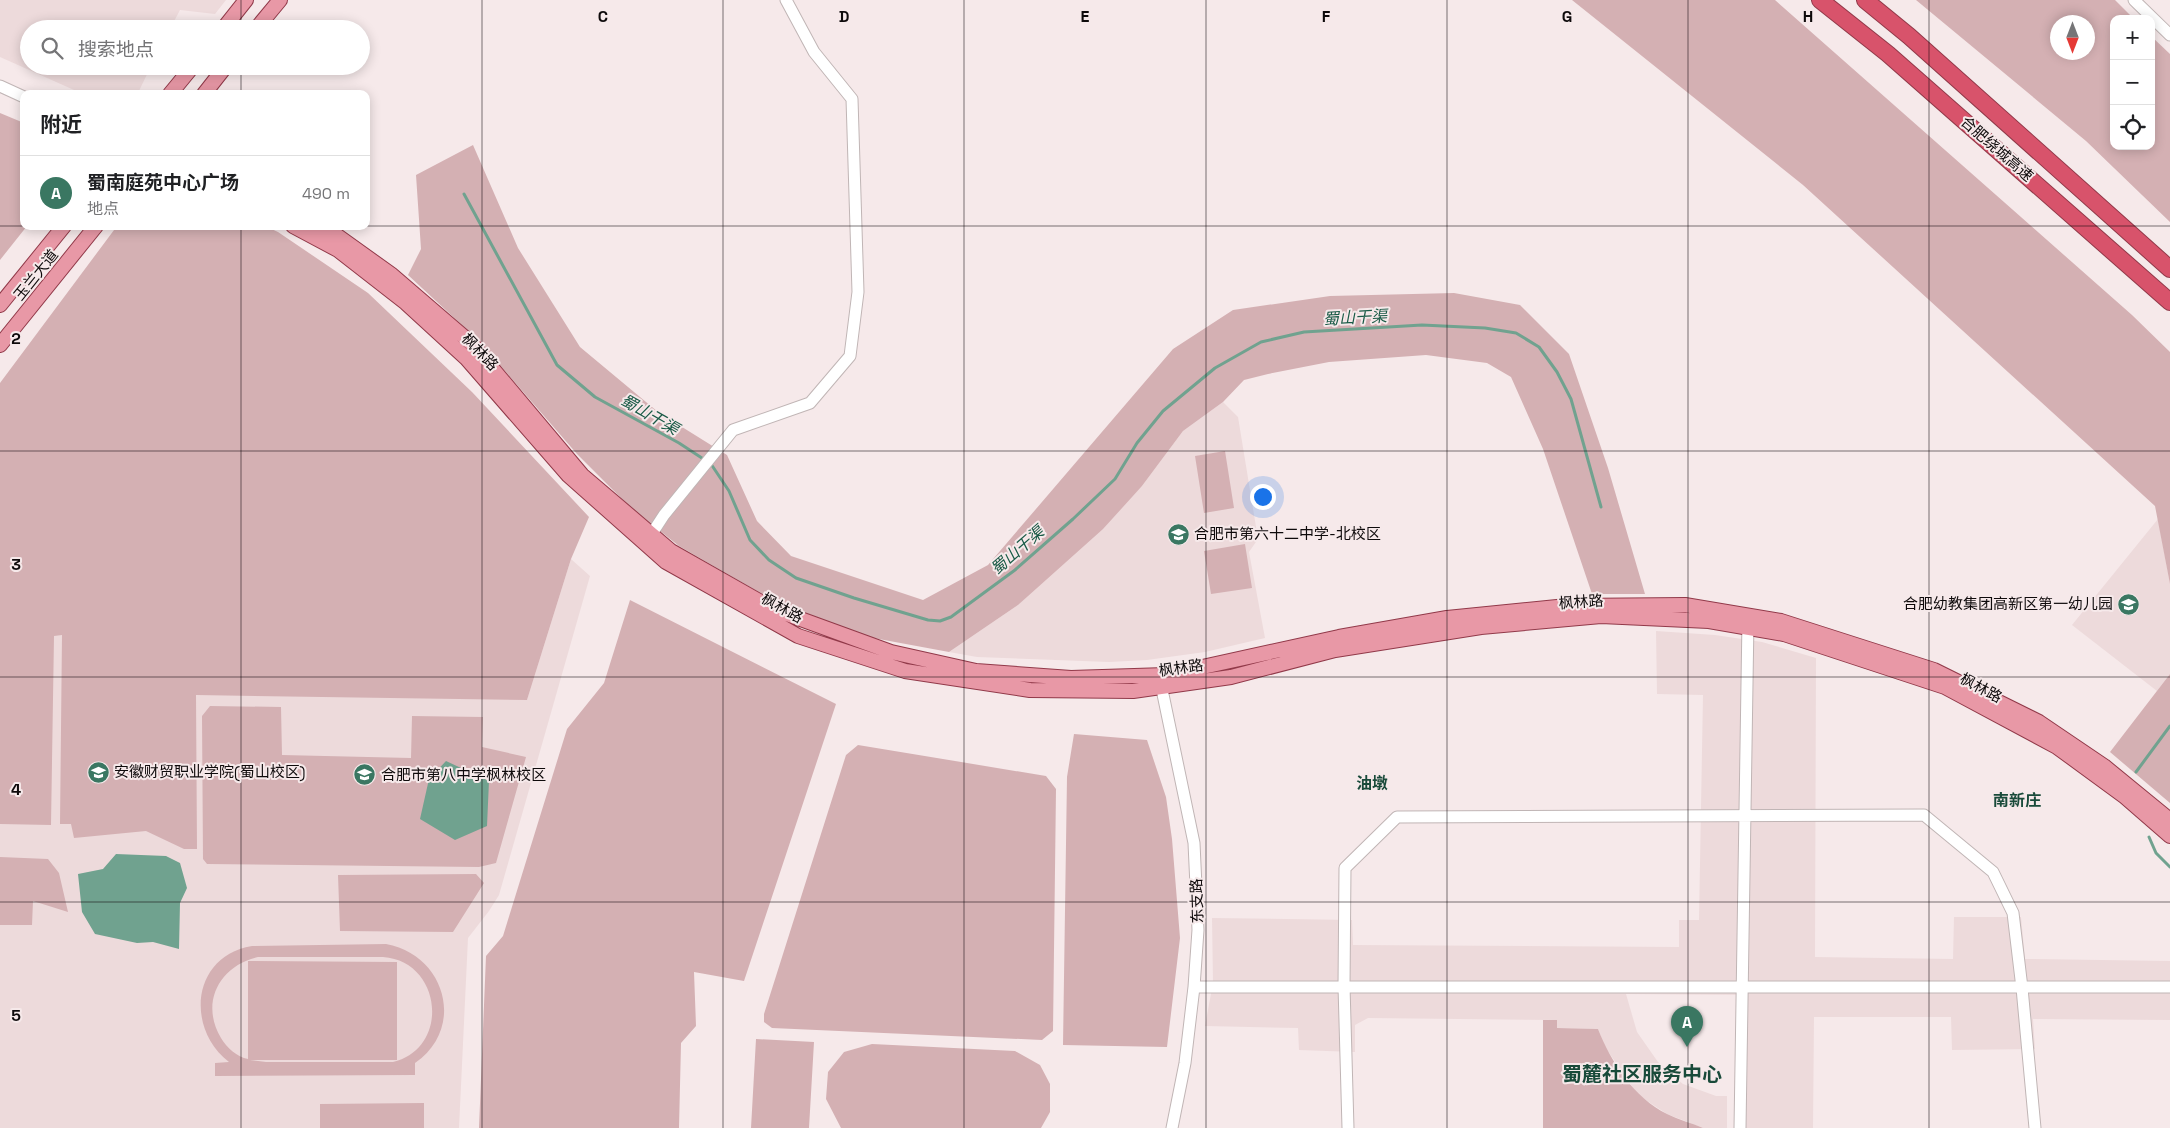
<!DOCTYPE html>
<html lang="zh">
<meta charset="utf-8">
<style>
:root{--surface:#fff;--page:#f2f2f2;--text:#202124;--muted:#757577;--line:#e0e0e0;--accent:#3a7762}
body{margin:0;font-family:"Space Grotesk","Noto Sans SC",sans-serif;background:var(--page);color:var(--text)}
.controls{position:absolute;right:15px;top:15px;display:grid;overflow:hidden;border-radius:10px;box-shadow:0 2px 12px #0003}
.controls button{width:45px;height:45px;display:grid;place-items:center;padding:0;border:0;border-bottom:1px solid var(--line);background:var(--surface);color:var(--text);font:25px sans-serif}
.compass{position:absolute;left:2050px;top:15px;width:45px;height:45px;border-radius:50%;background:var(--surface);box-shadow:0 2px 12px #0003;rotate:180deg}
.you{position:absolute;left:1262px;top:496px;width:18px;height:18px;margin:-12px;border:4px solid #fff;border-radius:50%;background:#1a73e8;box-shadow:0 0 0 8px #1a73e833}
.badge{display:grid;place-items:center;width:32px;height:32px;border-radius:50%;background:var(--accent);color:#fff;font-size:16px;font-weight:700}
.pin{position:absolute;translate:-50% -41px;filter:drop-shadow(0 1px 2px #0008)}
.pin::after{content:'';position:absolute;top:26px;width:18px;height:15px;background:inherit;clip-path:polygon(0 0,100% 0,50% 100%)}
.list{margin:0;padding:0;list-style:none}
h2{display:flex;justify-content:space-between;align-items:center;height:65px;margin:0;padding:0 20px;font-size:21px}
h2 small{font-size:16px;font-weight:400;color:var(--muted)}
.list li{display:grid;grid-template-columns:32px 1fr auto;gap:15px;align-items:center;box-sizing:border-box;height:75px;padding:0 20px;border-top:1px solid var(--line)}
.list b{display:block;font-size:19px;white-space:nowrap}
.list p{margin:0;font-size:16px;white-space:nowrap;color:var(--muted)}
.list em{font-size:16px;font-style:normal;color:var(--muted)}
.icon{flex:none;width:28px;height:28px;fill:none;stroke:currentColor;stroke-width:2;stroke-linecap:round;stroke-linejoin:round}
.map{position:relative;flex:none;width:2170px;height:1128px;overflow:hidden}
.search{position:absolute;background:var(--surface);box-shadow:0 2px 12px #0003;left:20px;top:20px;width:350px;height:55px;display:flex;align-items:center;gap:12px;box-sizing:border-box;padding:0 18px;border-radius:28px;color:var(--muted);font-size:19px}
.panel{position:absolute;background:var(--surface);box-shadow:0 2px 12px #0003;left:20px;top:90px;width:350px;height:140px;border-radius:10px}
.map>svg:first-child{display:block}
.built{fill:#eddadb}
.green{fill:#d4b0b3;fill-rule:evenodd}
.water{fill:#70a28f}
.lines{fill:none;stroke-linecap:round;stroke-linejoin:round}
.stream{stroke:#70a28f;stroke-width:3}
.minor-casing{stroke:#c0b5b5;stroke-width:13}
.major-casing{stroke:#913949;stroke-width:16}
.highway-casing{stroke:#913949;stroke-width:18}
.minor{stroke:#fff;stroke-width:11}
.major{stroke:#e898a6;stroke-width:14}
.highway{stroke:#d8536b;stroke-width:16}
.grid{fill:none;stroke:#0e0a0b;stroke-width:1;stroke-opacity:0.55}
.labels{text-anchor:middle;stroke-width:4;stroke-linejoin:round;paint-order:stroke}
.street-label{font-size:15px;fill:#0e0a0b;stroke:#f6e9ea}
.poi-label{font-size:15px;fill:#0e0a0b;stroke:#f6e9ea;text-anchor:start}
.water-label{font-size:16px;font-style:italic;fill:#195a46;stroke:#f6e9ea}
.neighbourhood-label{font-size:16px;font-weight:bold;fill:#194a3a;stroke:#f6e9ea}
.district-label{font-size:20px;font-weight:bold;fill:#194a3a;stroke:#f6e9ea}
.grid-label{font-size:16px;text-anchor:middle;font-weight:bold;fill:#0e0a0b;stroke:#f6e9ea;stroke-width:4;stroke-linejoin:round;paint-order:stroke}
</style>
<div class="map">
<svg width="2170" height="1128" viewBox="0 0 2170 1128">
<rect width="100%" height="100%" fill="#f6e9ea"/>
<!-- built -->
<path class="built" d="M0 0H226L215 14 180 10 170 29H29V66H151L138 93 134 94H83L0 57Z
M1223 402 1238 417 1258 539 1249 552 1265 638 1205 652 1147 660 1109 662 977 657 949 652 1018 605 1142 486 1183 431Z
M2158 519 2170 584V674L2157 691 2072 625Z
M571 559 590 576 499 895 489 911 468 938 459 1128H0V642L134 564 527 700Z
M1656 631 1715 635 1762 642 1816 658 1815 957 1953 959 1954 917H2021L2025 959 2170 961V1020L2033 1019 2035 1049 1952 1050 1951 1017H1814L1813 1128H1745L1746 995 1626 994 1637 1032 1658 1062 1683 1084 1716 1096H1727V1128H1703L1667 1114 1638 1095 1605 1047 1598 1029 1557 1028 1556 1020 1368 1018 1355 1025V1052L1299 1050 1298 1028 1205 1026 1213 983 1212 918 1352 920 1353 945 1679 947V920H1699L1703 695 1657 694Z"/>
<!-- green -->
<path class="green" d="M1572 0H1775L2132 315 2170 352V584L2155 506 1803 185Z
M1916 0H2115L2134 19H2114V146H2151V36L2170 54V222L2086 141ZM2058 22H2088V52H2058Z
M0 113 24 123V226H27L0 260Z
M473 145 518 248 580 347 658 412 727 455 757 521 791 556 923 600 988 565 1173 349 1233 310 1330 296 1454 293 1520 305 1569 354 1608 468 1645 594H1592L1543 449 1511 377 1487 363 1426 355 1329 362 1268 374 1244 380 1223 402 1183 431 1142 486 1103 529 1018 605 949 652 868 637 772 600 679 546 631 508 577 454 478 340 408 275 421 249 416 175Z
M117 226H265L278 232 368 293 472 392 589 517 571 559 527 700 196 695 197 849H184L146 831 74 838 71 824H60L62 635 54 636 51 825 0 824V383Z
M1225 451 1234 508 1204 513 1195 456Z
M1245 544 1252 588 1211 594 1204 551Z
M630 600 836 704 744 981 694 972 696 1026 681 1043 679 1128H479L486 956 503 936 567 729 604 683Z
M2170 674V803L2110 752Z
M210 706 281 707 282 755 411 758 412 716 483 717 482 747 526 757 496 863 479 867 207 864 203 859 202 716Z
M1074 734 1147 740 1166 797 1172 839 1180 938 1167 1047 1063 1045 1067 777Z
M858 745 1046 776 1056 789 1053 1031 1042 1040 772 1028 764 1022V1014L846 755Z
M0 857 48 859 59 873 68 912 33 901 32 925H0Z
M476 874 484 883 453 932 340 931 338 875Z
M386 944C446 955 466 1028 415 1063V1075L215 1076V1063L229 1062C185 1028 192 956 252 946ZM258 957H383C442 961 451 1048 393 1062H266L250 1060H397V962L248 961V1059C237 1057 227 1048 221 1038 200 1003 219 966 258 957Z
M1543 1020H1557V1028L1598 1029C1611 1062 1634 1098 1667 1114 1679 1120 1692 1123 1703 1128H1543Z
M756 1039 814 1042 809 1128H751Z
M872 1044 1015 1051 1040 1065 1050 1084V1112L1041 1128H841L826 1099 828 1072 844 1052Z
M424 1103V1128H320V1104Z"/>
<!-- water -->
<path class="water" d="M446 761 489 781 487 826 455 840 420 819 429 779Z
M116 854 166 856 180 863 187 888 180 903 179 949 153 942 137 943 95 934 82 912 78 874 103 869Z"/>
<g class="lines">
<!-- stream -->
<path class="stream" d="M464 194 557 365 595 397 679 443 711 464 729 491 750 540 769 560 796 578 854 598 928 620 940 621 951 617 1015 570 1073 519 1115 479 1137 443 1163 411 1215 368 1261 342 1304 332 1422 325 1485 328 1516 333 1539 347 1557 372 1571 399 1601 507
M2136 772 2170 726
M2149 837 2156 853 2170 867"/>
<defs>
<path id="minor" d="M2134 0 2170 35
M0 86 24 97
M647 541 664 515 733 430 810 403 850 356 858 292 852 99 814 52 786 0
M1160 680 1194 843 1198 930 1194 987 1185 1063 1172 1128
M1194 987H2170
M1348 1128 1344 986 1345 868 1397 817 1924 815 1993 872 2013 913 2022 988 2035 1128
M1740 1128 1748 620"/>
<path id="major" d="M223 29 246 0
M256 29 280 0
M170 94 193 66
M204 94 226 66
M293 226 338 250 406 303 466 358 568 475 666 562 798 636 905 671 1030 690 1133 691 1231 677 1335 650 1481 627 1601 616 1709 621 1784 634 1945 687 2057 747 2124 796 2170 836
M321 226 332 232 392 275 471 343 582 475 671 551 773 609 891 652 976 671 1071 678 1166 675 1339 637 1447 618 1567 606 1685 605 1781 621 1934 670 2039 722 2104 766 2170 820
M0 305 64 226
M0 345 96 226"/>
<path id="highway" d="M1820 0 1888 54 2170 302
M1865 0 1909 36 2170 269"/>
</defs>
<!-- minor casing -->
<use href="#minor" class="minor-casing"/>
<!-- major casing -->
<use href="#major" class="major-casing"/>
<!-- highway casing -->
<use href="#highway" class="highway-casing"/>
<!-- minor -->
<use href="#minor" class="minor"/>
<!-- major -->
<use href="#major" class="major"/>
<!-- highway -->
<use href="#highway" class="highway"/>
</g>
<!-- grid -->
<path class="grid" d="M241 0V29M482 0V1128M723 0V1128M964 0V1128M1206 0V1128M1447 0V1128M1688 0V1128M1929 0V1128M241 66V94M0 226H24M241 226V1128M366 226H2170M0 451H2170M0 677H2170M0 902H2170"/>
<!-- icons -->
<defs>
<symbol id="school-disc" viewBox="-11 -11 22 22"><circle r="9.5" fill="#3a7762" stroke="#f6e9ea"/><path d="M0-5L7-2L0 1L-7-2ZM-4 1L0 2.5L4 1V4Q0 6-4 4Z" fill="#fff"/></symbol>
<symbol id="university-disc" viewBox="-11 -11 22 22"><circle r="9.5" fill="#3a7762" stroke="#f6e9ea"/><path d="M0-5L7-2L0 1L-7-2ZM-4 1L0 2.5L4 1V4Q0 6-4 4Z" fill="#fff"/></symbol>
</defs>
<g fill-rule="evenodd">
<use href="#school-disc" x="1166" y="522" width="25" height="25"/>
<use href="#school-disc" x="2116" y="592" width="25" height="25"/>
<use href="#university-disc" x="86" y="760" width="25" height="25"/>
<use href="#school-disc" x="352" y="762" width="25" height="25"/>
</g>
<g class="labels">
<!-- street labels -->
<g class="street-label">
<text transform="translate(1997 149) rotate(41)" y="5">合肥绕城高速</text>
<text transform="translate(36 275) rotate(-51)" y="5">玉兰大道</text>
<text transform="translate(480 352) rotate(46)" y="5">枫林路</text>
<text transform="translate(1581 602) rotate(-4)" y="5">枫林路</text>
<text transform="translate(782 608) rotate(29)" y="5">枫林路</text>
<text transform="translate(1181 668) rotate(-8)" y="5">枫林路</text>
<text transform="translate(1981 688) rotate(28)" y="5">枫林路</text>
<text transform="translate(1197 901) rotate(-92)" y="5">东支路</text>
</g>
<!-- poi labels -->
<g class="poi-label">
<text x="1194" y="539">合肥市第六十二中学-北校区</text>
<text x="2113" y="609" text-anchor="end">合肥幼教集团高新区第一幼儿园</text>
<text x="114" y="777">安徽财贸职业学院(蜀山校区)</text>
<text x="381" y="780">合肥市第八中学枫林校区</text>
</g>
<!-- water labels -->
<g class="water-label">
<text transform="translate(1355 317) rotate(-3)" y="6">蜀山干渠</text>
<text transform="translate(650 414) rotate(30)" y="6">蜀山干渠</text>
<text transform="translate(1017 550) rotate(-41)" y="6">蜀山干渠</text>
</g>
<!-- neighbourhood labels -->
<g class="neighbourhood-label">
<text x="1372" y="789">油墩</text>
<text x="2017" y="806">南新庄</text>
</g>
<!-- district labels -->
<g class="district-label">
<text x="1642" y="1081">蜀麓社区服务中心</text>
</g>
</g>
<g class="grid-label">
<text x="603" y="22">C</text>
<text x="844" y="22">D</text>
<text x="1085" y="22">E</text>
<text x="1326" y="22">F</text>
<text x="1567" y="22">G</text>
<text x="1808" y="22">H</text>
<text x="16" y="344">2</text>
<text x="16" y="570">3</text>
<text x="16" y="795">4</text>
<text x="16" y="1021">5</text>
</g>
</svg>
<div class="controls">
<button>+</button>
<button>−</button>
<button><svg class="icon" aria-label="locate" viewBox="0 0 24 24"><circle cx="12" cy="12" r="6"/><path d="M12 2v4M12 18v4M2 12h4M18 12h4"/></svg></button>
</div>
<svg class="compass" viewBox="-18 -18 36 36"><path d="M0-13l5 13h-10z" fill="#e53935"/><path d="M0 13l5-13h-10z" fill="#757577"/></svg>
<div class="you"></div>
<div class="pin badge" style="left:1687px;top:1047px">A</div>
<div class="search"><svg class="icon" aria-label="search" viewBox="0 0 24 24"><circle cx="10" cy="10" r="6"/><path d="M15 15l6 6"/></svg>搜索地点</div>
<section class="panel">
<h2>附近<small></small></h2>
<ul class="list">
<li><span class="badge">A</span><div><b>蜀南庭苑中心广场</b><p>地点</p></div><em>490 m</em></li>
</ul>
</section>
</div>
